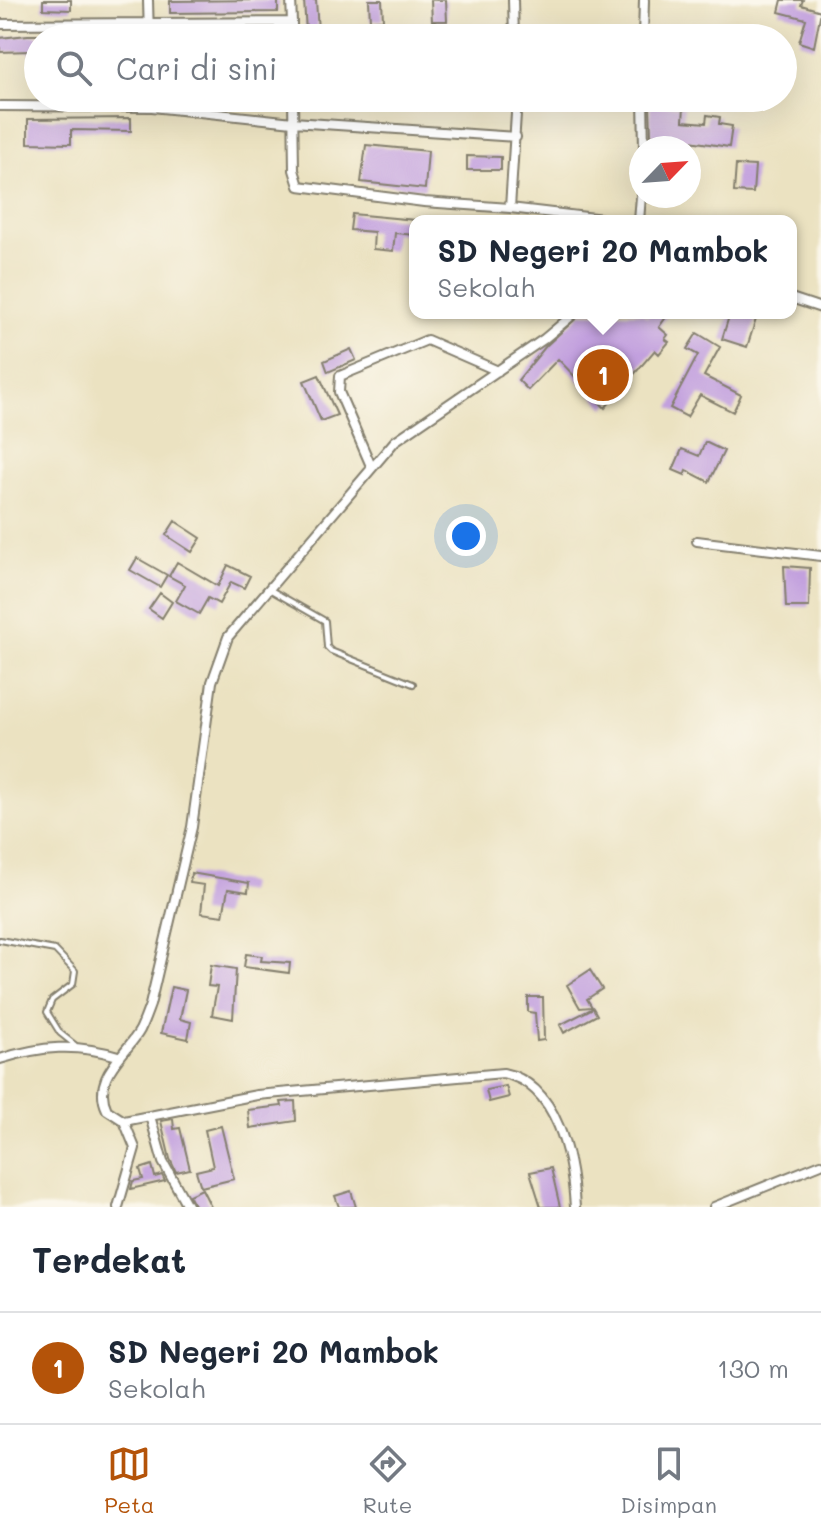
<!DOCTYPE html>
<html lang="id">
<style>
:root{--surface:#fff;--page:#f2f2f3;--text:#1f2937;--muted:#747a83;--line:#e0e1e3;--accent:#b45309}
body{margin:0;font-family:Mali,sans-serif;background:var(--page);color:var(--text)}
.compass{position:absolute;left:629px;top:136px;width:72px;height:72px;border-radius:50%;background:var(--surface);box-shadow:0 8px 32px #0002;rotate:65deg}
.you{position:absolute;left:466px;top:536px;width:28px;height:28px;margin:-20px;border:6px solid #fff;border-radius:50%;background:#1a73e8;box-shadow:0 0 0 12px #1a73e833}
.badge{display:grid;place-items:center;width:52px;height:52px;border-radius:50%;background:var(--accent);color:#fff;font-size:26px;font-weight:700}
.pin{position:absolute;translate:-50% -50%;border:4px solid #fff;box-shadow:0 2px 8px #0006}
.popup{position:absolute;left:409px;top:215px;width:388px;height:104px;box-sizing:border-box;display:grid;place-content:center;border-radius:16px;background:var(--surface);filter:drop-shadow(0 2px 6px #0005);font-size:26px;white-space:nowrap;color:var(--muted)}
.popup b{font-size:30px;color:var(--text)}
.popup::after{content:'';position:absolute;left:50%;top:100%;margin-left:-16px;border:16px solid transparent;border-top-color:var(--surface)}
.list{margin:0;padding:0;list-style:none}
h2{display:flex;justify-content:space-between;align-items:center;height:104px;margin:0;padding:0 32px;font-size:34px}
h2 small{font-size:26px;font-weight:400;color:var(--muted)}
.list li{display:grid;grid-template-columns:52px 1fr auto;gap:24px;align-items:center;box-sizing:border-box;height:112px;padding:0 32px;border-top:2px solid var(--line)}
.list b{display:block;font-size:30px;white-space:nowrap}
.list p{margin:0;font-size:26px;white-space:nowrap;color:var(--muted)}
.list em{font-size:26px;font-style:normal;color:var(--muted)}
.icon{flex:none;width:44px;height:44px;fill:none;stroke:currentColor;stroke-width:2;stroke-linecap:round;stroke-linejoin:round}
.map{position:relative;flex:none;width:821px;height:1207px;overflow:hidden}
.search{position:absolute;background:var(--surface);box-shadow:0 8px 32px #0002;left:24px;right:24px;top:24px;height:88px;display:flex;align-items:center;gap:20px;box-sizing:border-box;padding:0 28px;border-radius:44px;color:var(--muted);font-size:30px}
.sheet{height:216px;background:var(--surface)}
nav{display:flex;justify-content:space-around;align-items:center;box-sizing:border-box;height:112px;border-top:2px solid var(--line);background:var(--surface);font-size:22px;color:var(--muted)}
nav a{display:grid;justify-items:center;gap:4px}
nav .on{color:var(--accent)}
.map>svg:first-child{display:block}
.building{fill:#c2a0de}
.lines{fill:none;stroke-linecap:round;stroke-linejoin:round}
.lane-casing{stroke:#847f6e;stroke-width:8}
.street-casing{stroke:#847f6e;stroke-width:12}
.lane{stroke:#fff;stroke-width:4}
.street{stroke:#fff;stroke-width:8}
</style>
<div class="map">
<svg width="821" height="1207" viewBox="0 0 821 1207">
<rect width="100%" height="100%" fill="#fbf7ec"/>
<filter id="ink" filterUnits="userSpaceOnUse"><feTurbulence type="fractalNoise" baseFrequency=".0125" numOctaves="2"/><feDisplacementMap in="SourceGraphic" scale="16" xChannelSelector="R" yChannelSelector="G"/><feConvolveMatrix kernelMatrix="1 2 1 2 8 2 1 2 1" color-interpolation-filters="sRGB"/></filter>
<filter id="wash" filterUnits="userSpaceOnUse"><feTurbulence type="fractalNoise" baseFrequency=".006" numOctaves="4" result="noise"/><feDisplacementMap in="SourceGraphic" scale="32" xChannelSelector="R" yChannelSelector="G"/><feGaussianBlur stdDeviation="1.8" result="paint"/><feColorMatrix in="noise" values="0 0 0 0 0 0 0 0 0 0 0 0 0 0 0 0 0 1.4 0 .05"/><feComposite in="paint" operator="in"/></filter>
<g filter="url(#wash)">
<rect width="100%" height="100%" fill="#ebe2c1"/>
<g id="blocks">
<!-- building -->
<path class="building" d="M43 0H71V10L43 9Z
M278 0V12L170 13V1Z
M304 0H316L318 31 306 32Z
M369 0H382L383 20 370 21Z
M431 0H446L447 21H432Z
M782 0H803L801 5 821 11 814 47 799 42 806 19 779 12Z
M28 35H38V67H31L30 51 0 52V38Z
M650 104 684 107 683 121 706 123 707 115 720 117 719 124 732 126 729 147 651 135Z
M131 118V131L71 130V144L28 143V119Z
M366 145 428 151 425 189 361 182Z
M467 156 501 157V170H467Z
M736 165 755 166 753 193 734 192Z
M352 214 415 220 414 235 395 233 393 251 373 249 374 232 350 230Z
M582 313H642L647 317 650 313H669L659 327 668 335 665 339 669 342 659 354 655 350 605 408 558 359 528 390 518 380 546 346Z
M730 313H758L747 347 722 339Z
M697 333 720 347 704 376 741 395 733 412 700 395 687 417 670 408 698 355 687 349Z
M351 349 356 360 328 372 324 361Z
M319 375 337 415 321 421 304 381Z
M705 442 724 451 709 482 686 470 685 475 673 470 682 449 699 456Z
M175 521 201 538 192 552 166 535Z
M137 558 167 575 160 587 130 570Z
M177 562 218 586 228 565 250 576 244 588 231 582 219 604 208 598 199 614 176 601 185 585 169 576Z
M784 566 810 568 809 607H786Z
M160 593 172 602 162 618 149 609Z
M191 873 249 883 248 892 228 889 223 916 201 913 204 885 190 883Z
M246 954 262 956 261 961 290 963 289 973 244 967Z
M211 965 236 969 233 1019 212 1015 217 987 208 986Z
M590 970 602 989 587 999 592 1007 580 1008 567 985Z
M171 987 186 990 180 1019 191 1022 188 1039 161 1033Z
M528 997H543L544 1040 537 1041 535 1013 528 1012Z
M593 1008 597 1015 564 1033 560 1025Z
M506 1086 509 1097 489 1102 486 1090Z
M295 1101 296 1121 250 1128 248 1110 282 1106 281 1102Z
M173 1119 174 1129 180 1128 190 1169 176 1172 170 1159 161 1121Z
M221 1126 234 1179 201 1187 196 1171 213 1167 205 1130Z
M152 1165 155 1177 162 1175 165 1181 131 1189 133 1181 143 1179 140 1169Z
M551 1168 560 1207H541L530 1172Z
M202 1189 211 1207H195L189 1195Z
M351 1191 356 1207H339L335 1196Z"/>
</g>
</g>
<g filter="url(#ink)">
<use href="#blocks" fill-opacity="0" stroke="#847f6e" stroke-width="2"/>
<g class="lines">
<defs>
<path id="lane" d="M269 589 325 621 327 647 331 651 413 684
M0 940 55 950 75 971 73 984 52 1000 47 1012 60 1033 75 1045"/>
<path id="street" d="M148 0 149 38
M513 0 514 38
M292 22V38
M0 24 292 22 291 0
M643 38 644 0
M293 98 294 170 299 186 424 202 510 208
M517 98 510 208 620 221
M643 98 644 148
M0 106 152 107 293 122 516 137
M639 221 641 196
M791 298 821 308
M371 466 339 392 340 376 427 340 498 371
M697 541 821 556
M0 1059C41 1046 76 1043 118 1056
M150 1116 163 1162 188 1207
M124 1121 257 1095 503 1073C558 1084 572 1158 575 1207
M118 1207 135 1148 124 1121 107 1110C91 1077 126 1055 140 1030 144 1022 147 1013 150 1005L192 827 212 682 228 637 395 441 544 339 575 313
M714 1207 821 1164"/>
</defs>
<!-- lane casing -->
<use href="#lane" class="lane-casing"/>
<!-- street casing -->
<use href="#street" class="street-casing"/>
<!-- lane -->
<use href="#lane" class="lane"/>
<!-- street -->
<use href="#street" class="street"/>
</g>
</g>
</svg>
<svg class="compass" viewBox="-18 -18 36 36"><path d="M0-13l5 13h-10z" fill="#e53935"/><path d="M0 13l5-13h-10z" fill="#747a83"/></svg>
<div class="you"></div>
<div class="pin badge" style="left:603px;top:375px">1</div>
<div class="popup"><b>SD Negeri 20 Mambok</b>Sekolah</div>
<div class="search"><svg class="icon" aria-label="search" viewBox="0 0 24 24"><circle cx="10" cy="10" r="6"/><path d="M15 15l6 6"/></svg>Cari di sini</div>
</div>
<section class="sheet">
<h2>Terdekat<small></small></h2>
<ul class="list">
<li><span class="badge">1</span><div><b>SD Negeri 20 Mambok</b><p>Sekolah</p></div><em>130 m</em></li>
</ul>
</section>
<nav>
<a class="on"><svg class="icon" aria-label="map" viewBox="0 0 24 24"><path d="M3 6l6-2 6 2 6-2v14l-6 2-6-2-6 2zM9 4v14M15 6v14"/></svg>Peta</a>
<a><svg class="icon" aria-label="directions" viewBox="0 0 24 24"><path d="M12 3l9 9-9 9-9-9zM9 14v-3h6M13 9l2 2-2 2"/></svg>Rute</a>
<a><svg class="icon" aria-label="saved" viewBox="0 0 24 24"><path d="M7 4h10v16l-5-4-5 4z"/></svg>Disimpan</a>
</nav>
